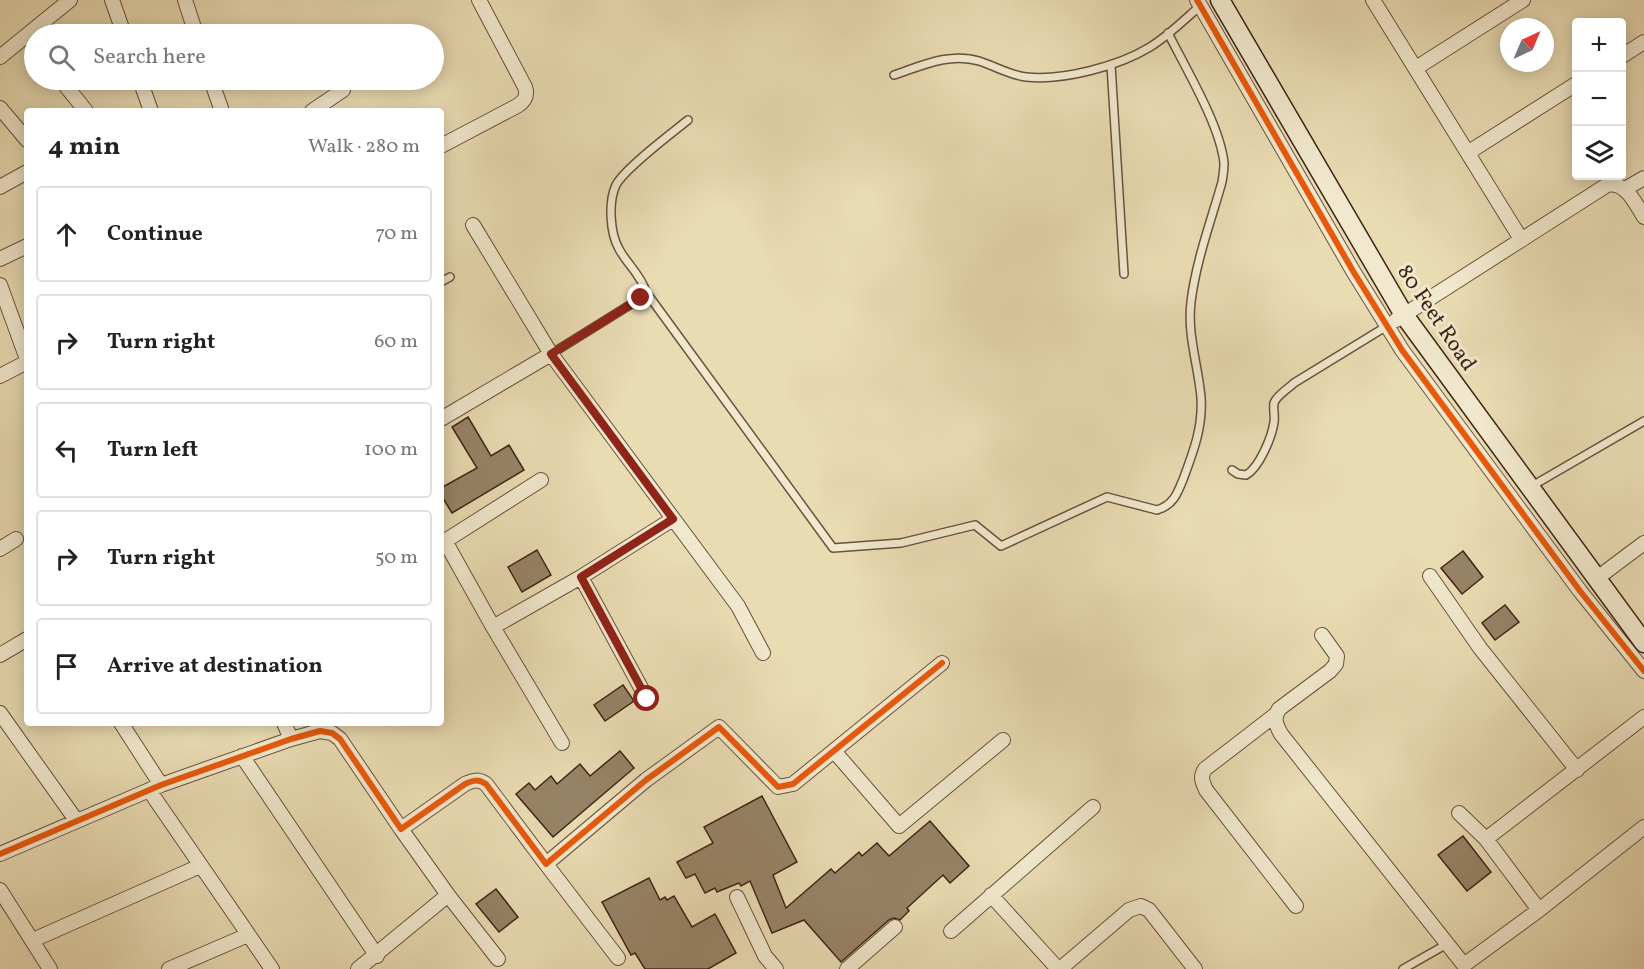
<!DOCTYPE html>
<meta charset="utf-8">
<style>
:root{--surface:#fff;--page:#f6f6f6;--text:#222;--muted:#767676;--line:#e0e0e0}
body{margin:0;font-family:Vollkorn,serif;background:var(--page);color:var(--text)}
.controls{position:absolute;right:18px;top:18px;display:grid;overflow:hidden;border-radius:6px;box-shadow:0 3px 15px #0003}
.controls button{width:54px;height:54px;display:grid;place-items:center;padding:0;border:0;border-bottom:2px solid var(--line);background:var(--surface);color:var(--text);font:30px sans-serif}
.compass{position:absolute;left:1500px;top:18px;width:54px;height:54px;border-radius:50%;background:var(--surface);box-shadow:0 3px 15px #0003;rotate:44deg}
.stop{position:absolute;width:18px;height:18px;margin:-14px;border:4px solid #8f2418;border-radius:50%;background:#fff}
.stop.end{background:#8f2418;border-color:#fff;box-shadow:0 2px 6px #0008}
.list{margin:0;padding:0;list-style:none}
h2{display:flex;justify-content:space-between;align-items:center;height:78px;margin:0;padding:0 24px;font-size:26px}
h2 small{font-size:20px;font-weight:400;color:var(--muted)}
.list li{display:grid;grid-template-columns:39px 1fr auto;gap:18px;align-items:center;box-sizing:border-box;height:96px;margin:0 12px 12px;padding:0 12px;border:2px solid var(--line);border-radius:6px}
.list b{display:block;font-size:22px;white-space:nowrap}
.list em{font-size:20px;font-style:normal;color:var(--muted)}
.icon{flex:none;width:33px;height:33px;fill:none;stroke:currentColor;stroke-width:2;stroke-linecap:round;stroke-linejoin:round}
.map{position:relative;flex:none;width:1644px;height:969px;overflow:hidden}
.search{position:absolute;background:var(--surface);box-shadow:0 3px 15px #0003;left:24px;top:24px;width:420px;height:66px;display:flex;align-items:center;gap:15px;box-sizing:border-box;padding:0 21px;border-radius:33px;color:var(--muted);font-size:22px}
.panel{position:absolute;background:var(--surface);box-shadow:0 3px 15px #0003;left:24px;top:108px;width:420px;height:618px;border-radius:6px}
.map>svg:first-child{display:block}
.building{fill:#978367;stroke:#3f2416;stroke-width:1.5}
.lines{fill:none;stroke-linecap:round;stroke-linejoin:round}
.lane-casing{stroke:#6a523d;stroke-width:10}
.street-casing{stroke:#6a523d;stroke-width:16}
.secondary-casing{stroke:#3f2416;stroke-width:21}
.lane{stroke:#f1e8cd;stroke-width:7}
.street{stroke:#f1e8cd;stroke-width:14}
.secondary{stroke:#f1e8cd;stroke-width:18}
.cycleway-casing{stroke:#f1e8cd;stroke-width:10}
.cycleway{stroke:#e8590c;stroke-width:6}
.route{stroke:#8f2418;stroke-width:8}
.labels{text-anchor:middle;stroke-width:6;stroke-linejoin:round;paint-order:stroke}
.street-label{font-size:22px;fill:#3f2416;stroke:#f1e8cd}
</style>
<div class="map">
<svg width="1644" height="969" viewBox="0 0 1644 969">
<rect width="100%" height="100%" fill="#e9dbb2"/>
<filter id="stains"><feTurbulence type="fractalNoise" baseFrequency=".00333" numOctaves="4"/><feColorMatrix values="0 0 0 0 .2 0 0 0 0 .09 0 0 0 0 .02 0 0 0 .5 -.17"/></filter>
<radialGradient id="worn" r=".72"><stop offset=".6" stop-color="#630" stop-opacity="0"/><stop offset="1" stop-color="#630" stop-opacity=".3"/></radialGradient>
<!-- building -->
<path class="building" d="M468 417 491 456 509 445 524 470 452 513 441 495V488L477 468 452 427Z
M537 550 551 575 522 592 508 567Z
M1463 551 1483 577 1462 594 1441 568Z
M1505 605 1519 622 1495 640 1482 623Z
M623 685 634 701 605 721 594 705Z
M620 751 634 768 553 837 516 794 529 783 535 790 551 776 557 784 580 764 590 776Z
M762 796 797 862 773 875 786 908 831 869 835 873 859 852 862 856 877 843 889 856 930 821 969 866 950 883 943 875 907 908 909 911 900 920 894 918 889 920 841 962 804 920 772 933 750 881 741 886 739 883 717 892 715 888 705 893 695 874 686 878 677 862 713 843 704 827Z
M1463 836 1491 872 1467 891 1438 855Z
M649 878 660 900 665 897 667 900 674 896 692 927 715 914 736 953 708 969H645L635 953 631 955 602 902Z
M496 889 518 917 499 932 476 904Z"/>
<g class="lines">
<defs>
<path id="lane" d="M1111 65 1124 274
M894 75C921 66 950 52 979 61 995 66 1009 75 1026 77 1063 81 1119 66 1150 47 1168 36 1184 20 1200 6
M441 282 450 277
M646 292 833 548 901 543 975 525 1001 546 1107 497 1157 510C1174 505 1178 492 1184 477 1194 450 1203 426 1201 397 1198 365 1187 334 1191 302 1196 261 1211 221 1222 182 1223 176 1224 169 1224 163 1220 125 1186 69 1168 33
M551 354 641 298 646 292C641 275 627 264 619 249 610 233 608 202 616 185 624 169 672 133 688 120
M1232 470 1238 474 1246 475C1259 468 1272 437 1274 422 1275 416 1273 409 1274 403 1277 395 1288 389 1294 383L1387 326
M1532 486 1644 421
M1403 969 1447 944"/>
<path id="street" d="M112 0 124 34
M185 0 196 34
M1197 0 1353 271 1402 350 1580 591 1644 671
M1373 0 1521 239
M1622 56 1644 42
M0 57 70 0
M1416 68 1523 0
M61 80 86 111
M140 80 151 111
M211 80 222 111
M0 108 27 140
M312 111 343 90
M441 146 517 106C525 101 528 96 525 87L479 0
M1469 152 1576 84
M0 187 27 172
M1625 189 1644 178
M473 225 551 354
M0 259 27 246
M0 285 27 359
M1396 320 1607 185C1626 181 1635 203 1644 217
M0 376 27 362
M441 419 551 354 738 606 763 653
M445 541 541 480
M441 543 445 541 493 627 581 577 673 519
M0 549 16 539
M1430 576 1480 648 1577 770
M581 577 647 699
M1596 579 1644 543
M493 627 562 743
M1322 635 1337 656 1336 664 1330 671 1279 709C1273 718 1276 725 1281 734L1464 965 1539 910 1644 827
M0 655 27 639
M0 713 76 820
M1275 715 1205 769C1200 777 1202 781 1206 790L1296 906
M121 723 161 785
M284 723 291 739
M834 751 899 826 1003 740
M242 756 377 956
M149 790 272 969
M1459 813 1486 839 1539 910
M401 829 448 895 498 959
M1486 839 1644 717
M0 854 161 785 291 739 320 731 332 733 340 739 401 829 465 784C474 780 478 779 486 784L546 864 646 780 719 727 778 787 793 784 942 663
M546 864 618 958
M0 890 50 969
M991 895 1058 969
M737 897 765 956 776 969
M951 931 1093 807
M33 940 200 866
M169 969 248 935
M358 969 448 895
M847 969 895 927
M1060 969 1129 910 1141 906 1149 910 1195 969"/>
<path id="secondary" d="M1220 0 1404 315 1644 643"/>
</defs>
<!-- lane casing -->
<use href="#lane" class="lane-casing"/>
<!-- street casing -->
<use href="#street" class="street-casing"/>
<!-- secondary casing -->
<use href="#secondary" class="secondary-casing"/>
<!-- lane -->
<use href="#lane" class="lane"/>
<!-- street -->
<use href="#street" class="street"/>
<!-- secondary -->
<use href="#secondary" class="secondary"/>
<defs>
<path id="cycleway" d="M1197 0 1353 271 1402 350 1580 591 1644 671
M0 854 161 785 291 739 320 731 332 733 340 739 401 829 465 784C474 780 478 779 486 784L546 864 646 780 719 727 778 787 793 784 942 663"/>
</defs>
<!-- cycleway casing -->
<use href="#cycleway" class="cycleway-casing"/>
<!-- cycleway -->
<use href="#cycleway" class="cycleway"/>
</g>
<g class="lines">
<!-- route -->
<path class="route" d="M641 298 551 354 673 519 581 577 647 699"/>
</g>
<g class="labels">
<!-- street labels -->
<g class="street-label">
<text transform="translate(1438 317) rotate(56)" y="8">80 Feet Road</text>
</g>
</g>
<rect width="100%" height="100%" filter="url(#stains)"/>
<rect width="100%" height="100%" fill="url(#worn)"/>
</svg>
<div class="controls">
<button>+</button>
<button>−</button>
<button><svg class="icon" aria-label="layers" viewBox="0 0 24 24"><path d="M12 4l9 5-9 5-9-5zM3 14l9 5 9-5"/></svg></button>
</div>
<svg class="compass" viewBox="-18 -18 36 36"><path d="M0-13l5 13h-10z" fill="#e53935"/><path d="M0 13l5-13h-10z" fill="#767676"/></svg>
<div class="stop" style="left:647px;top:699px"></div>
<div class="stop end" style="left:641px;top:298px"></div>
<div class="search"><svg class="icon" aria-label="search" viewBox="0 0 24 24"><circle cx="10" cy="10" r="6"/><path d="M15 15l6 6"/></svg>Search here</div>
<section class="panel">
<h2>4 min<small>Walk · 280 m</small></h2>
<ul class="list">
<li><svg class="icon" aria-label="ahead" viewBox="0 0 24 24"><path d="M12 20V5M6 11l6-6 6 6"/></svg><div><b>Continue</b></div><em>70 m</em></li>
<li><svg class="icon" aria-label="right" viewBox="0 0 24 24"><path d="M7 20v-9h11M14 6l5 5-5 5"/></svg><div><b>Turn right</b></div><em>60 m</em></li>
<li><svg class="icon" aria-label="left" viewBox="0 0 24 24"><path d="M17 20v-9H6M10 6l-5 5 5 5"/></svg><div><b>Turn left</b></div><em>100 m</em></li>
<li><svg class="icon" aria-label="right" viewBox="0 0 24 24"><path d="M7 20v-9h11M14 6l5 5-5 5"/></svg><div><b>Turn right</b></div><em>50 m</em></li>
<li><svg class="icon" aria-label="arrive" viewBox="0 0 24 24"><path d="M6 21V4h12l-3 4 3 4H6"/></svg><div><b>Arrive at destination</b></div></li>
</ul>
</section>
</div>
